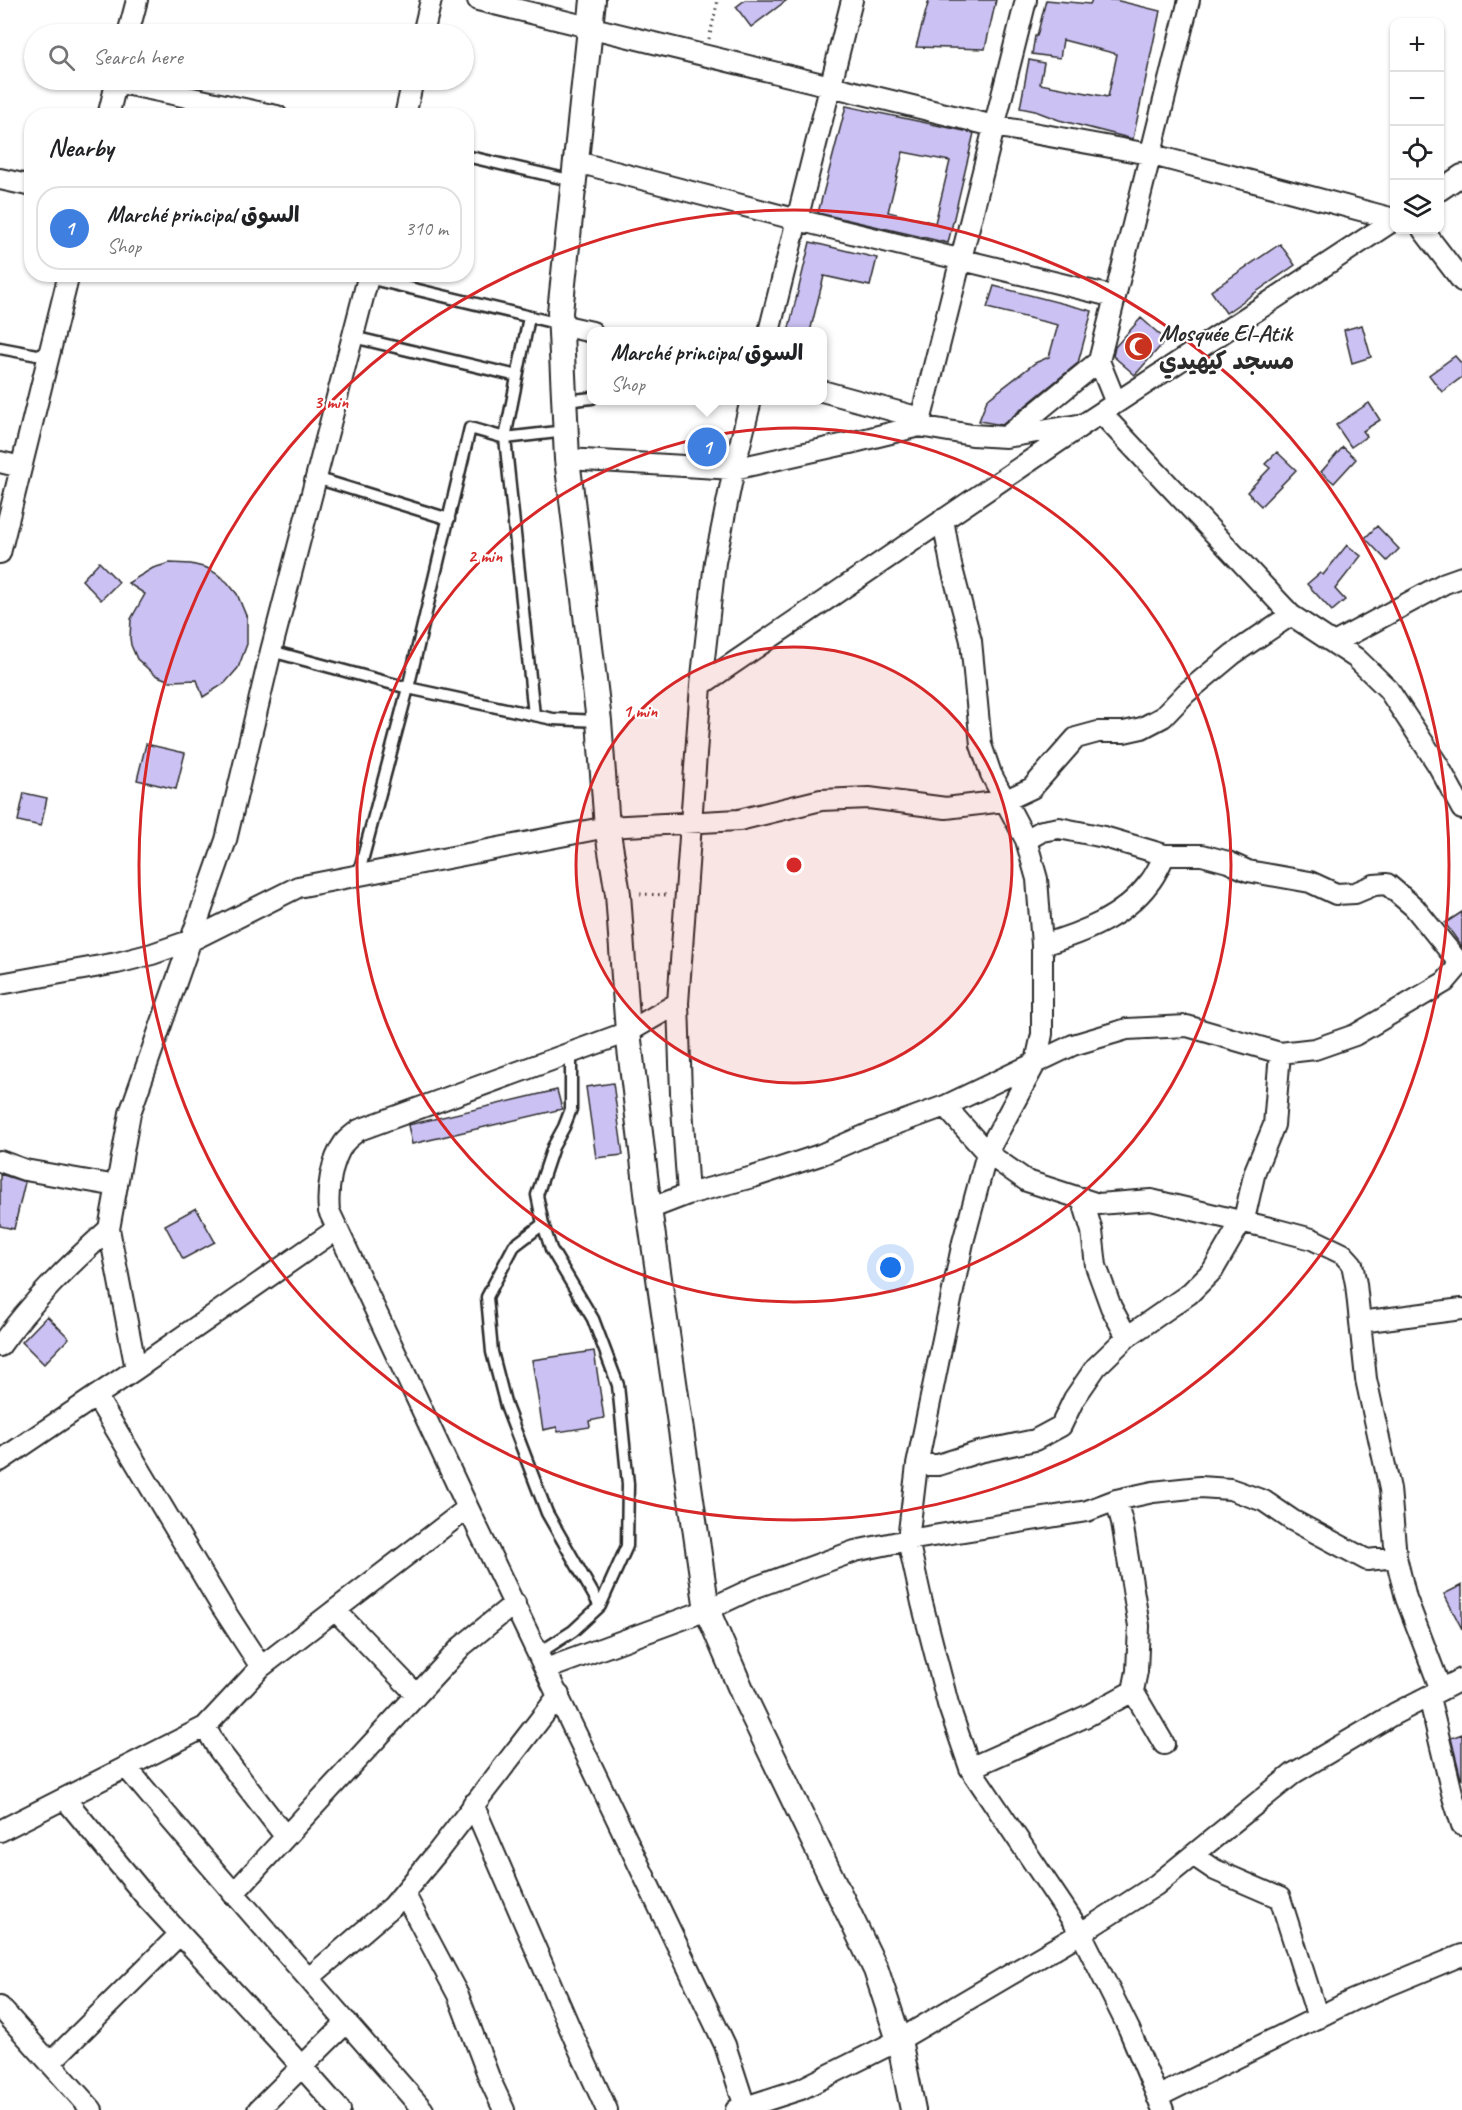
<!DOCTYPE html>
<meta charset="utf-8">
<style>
:root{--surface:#fff;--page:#f6f6f6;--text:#202124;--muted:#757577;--line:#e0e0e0;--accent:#2563eb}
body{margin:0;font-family:Caveat,"Playpen Sans Arabic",sans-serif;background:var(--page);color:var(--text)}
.controls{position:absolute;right:18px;top:18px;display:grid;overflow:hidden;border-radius:12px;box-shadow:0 2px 4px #0004}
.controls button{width:54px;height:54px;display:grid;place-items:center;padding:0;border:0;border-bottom:2px solid var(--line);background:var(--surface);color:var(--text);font:30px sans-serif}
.you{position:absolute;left:891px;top:1268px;width:21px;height:21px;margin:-15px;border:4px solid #fff;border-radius:50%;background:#1a73e8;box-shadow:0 0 0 9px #1a73e833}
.badge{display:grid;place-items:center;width:39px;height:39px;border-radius:50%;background:var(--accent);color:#fff;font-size:20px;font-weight:700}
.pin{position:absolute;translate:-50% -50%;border:3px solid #fff;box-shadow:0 2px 6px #0006}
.popup{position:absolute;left:587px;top:327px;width:240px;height:78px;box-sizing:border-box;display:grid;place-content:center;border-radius:12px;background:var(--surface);filter:drop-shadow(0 2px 4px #0005);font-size:20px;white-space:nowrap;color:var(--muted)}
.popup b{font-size:22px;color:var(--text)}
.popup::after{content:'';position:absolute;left:50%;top:100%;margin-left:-12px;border:12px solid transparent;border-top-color:var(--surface)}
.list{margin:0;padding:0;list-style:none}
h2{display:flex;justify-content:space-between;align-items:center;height:78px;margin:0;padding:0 24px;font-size:26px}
h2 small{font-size:20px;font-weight:400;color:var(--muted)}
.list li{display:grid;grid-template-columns:39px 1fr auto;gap:18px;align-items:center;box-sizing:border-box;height:84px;margin:0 12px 12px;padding:0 12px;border:2px solid var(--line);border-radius:24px}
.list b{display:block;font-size:22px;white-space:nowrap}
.list p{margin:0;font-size:20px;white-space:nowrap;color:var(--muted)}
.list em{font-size:20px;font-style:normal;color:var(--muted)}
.icon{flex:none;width:33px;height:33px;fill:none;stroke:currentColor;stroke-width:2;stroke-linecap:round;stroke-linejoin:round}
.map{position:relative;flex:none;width:1462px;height:2110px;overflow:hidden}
.search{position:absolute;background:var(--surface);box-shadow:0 2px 4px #0004;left:24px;top:24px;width:450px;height:66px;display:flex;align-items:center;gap:15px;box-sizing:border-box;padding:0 21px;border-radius:33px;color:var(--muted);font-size:22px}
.panel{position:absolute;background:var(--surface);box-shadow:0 2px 4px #0004;left:24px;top:108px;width:450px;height:174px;border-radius:24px}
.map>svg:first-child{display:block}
.building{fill:#cbc1f3;stroke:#2b2b2b;stroke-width:1.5;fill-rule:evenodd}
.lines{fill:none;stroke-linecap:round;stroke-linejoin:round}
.service-casing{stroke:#2b2b2b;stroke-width:15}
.minor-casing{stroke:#2b2b2b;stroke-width:24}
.tertiary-casing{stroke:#2b2b2b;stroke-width:28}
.path{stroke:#2b2b2b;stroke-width:3;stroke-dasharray:1.5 4.5;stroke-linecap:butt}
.service{stroke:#fff;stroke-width:10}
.minor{stroke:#fff;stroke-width:20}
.tertiary{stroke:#fff;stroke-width:24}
.ring{fill:none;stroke:#d62828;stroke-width:3}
.labels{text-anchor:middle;stroke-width:4.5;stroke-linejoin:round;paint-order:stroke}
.poi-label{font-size:24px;font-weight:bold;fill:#2b2b2b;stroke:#fff;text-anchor:start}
.centre{fill:#d62828;stroke:#fff;stroke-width:3}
.ring-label{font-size:18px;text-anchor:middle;font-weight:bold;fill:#d62828;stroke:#fff;stroke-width:4.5;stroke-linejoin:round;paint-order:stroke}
</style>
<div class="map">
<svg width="1462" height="2110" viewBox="0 0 1462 2110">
<rect width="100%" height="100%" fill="#fff"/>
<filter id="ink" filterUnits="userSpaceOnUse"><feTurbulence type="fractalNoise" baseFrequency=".0167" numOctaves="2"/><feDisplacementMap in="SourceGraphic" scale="12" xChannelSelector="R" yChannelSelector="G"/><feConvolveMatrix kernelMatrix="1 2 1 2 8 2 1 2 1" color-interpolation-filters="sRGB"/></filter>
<g filter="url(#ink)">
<!-- building -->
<path class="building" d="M745 0H787L751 27 736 7Z
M929 0H996L985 49 916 47Z
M1046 0 1090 4 1092 0H1115L1160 11 1133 139 1059 120 1035 111 1020 108 1029 60 1044 63 1040 84 1108 97 1117 54 1063 40 1060 58 1032 54 1035 36H1037Z
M846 106 974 133 948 243 818 213ZM903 152 950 161 935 223 888 212Z
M810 242 877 258 870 286 824 276 810 332H788Z
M1280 244 1295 265 1226 313 1211 291Z
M994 286 1092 311 1078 363 1002 425 979 421 987 400 1035 363 1049 357 1058 325 987 308Z
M1141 318 1166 340 1135 375 1113 356 1115 347Z
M1362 325 1371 357 1352 363 1344 330Z
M1455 356 1462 364V377L1442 392 1429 375Z
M1369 403 1380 420 1363 431 1367 436 1351 447 1336 425Z
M1343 447 1356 459 1334 483 1321 472Z
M1277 452 1296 470 1261 506 1247 492 1270 468 1265 464Z
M1377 526 1399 549 1387 561 1365 538Z
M1347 545 1361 556 1335 589 1345 600 1332 611 1307 584 1320 573 1323 575Z
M99 562 119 582 101 600 82 580Z
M170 563 191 564 207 568 217 574 227 582 237 594 247 618V644L238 668 225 683 203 697 197 680 170 681 155 675 137 659 131 645 130 638 131 619 145 594 128 583 153 568Z
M146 744 185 753 176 789 137 780Z
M24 793 47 798 41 826 18 821Z
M1462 912V947L1445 923Z
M613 1083 623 1155 596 1158 586 1087Z
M557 1090 562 1109 412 1144 408 1125Z
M0 1174 25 1182 14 1229 0 1226Z
M196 1208 215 1242 183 1259 165 1225Z
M47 1316 69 1338 44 1364 22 1342Z
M594 1351 604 1418 589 1421 590 1427 558 1432 557 1427 543 1430 532 1360Z
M1462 1585V1629L1444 1594Z
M1462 1734V1779H1461L1451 1738Z"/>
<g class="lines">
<defs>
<path id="service" d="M466 156 574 181
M368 278 560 324
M529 317 505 438 534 715
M353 337 517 376
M0 348 48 357
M565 401 592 398
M316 478 449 519
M271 651 408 688 534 715 553 719 599 721
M358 876 408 688 470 428 505 438 566 431
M543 1224 514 1246 487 1297 492 1352 506 1406 547 1513 600 1606
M539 1653 573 1631 600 1606 627 1546 628 1484 618 1385 593 1319 551 1249 543 1224 537 1195 553 1147 564 1127 571 1109V1053"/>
<path id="minor" d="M478 0 994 126 1149 154 1394 219
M128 34 137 0
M423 34 431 0
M116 82 277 116
M108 116 117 80
M405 116 413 80
M577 162 798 220 1115 297
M0 179 32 186
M1440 190 1462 175
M1423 230 1462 281
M561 325 592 332
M769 332 852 0
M822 391 920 418
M1116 403 1099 361 1189 0
M1101 413 1291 615 1356 658 1388 689 1438 765 1462 809
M919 426 1026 0
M1006 437 1099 361
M567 459 734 469 850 443 919 426 972 435 1006 437 1078 425
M0 462 21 467
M943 519 951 565 971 641 981 745 991 774 1026 840 1037 879 1042 945V1034L1036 1062 987 1153 963 1242 917 1465 908 1540 922 1603 948 1704 970 1768 1081 1933 1129 2029 1163 2110
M0 553 69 274
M1334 643 1445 583 1462 577
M701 685 1084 424 1394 220
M1026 840 1042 831 1059 828 1104 837 1165 855H1202L1228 862 1248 871 1310 882 1336 894 1355 893 1374 885 1387 884 1414 907 1460 964
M1042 945C1082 933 1123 918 1149 883 1156 875 1160 864 1165 855
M0 984 117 963 152 954 192 940 298 887 607 827 739 820 821 800 869 798 946 808 1004 801 1032 788 1076 738 1098 732H1124L1142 728 1163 717 1186 693 1233 654 1291 615
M678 1003 681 1093 688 1194
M945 1106 987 1153 1027 1181 1098 1204 1151 1200 1274 1229 1312 1239 1343 1254 1352 1264 1356 1284 1366 1379 1390 1489 1396 1557 1406 1598 1441 1690
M0 1161 25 1170 117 1186
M1082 1198 1092 1231 1096 1266 1111 1307 1127 1337
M649 1209 688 1194 753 1177 820 1155 871 1133 945 1106 1073 1045 1127 1029 1187 1026 1280 1053 1315 1049 1355 1035 1445 982 1462 962
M1360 1322 1462 1309
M0 1346C31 1302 69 1265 109 1229
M136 1369 109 1229 130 1113 226 840 271 651 369 274
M96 1396 222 1607 261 1667
M0 1461 136 1369 337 1229
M917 1465H938L979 1452 1035 1440 1061 1426 1074 1399 1096 1367 1127 1337 1189 1294 1213 1270 1245 1215 1255 1171 1274 1125 1280 1053
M1116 1500 1122 1522 1139 1626 1137 1671 1133 1691 1164 1744
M335 1610 416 1694
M546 1669 707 1610 756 1587 855 1551 908 1540 1087 1511 1116 1500 1153 1492 1200 1487 1230 1489 1264 1501 1292 1520 1367 1560 1396 1557
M1429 1697 1453 1797 1462 1825
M205 1727 218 1749 285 1836
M127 1768C224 1884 324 1996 423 2110
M970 1768 1089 1715 1133 1691
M65 1799 146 1897 279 2041 340 2110
M473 1804 575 2040 607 2110
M0 1831 205 1727 261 1667 468 1508
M1193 1855 1215 1870 1280 1898 1318 2018
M404 1893 458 1995 490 2080 504 2110
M233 1894 462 1646 515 1603
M309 1978 393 1906 436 1854 559 1695
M0 2007 92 2110
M50 2063 180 1934
M1157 2097 1353 2000 1462 1955
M258 2110 347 2022
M736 2110 801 2089 899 2040 1081 1933 1156 1885 1294 1773 1394 1714 1462 1679
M746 2110 725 2045 468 1508 329 1211C327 1190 331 1161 344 1143 348 1138 354 1134 359 1130L628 1032 678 1003 701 685 715 562 734 469 751 400"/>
<path id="tertiary" d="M593 0 560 312 567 459 599 721 607 827 618 894 628 1032 649 1209 707 1610 747 1703 876 1970 899 2040 913 2110"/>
</defs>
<!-- service casing -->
<use href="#service" class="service-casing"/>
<!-- minor casing -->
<use href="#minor" class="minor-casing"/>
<!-- tertiary casing -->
<use href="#tertiary" class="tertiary-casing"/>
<!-- path -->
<path class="path" d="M709 39 718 0
M640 894 669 895"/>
<!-- service -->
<use href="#service" class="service"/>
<!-- minor -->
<use href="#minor" class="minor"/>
<!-- tertiary -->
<use href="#tertiary" class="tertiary"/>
</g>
</g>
<!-- distance rings -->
<circle cx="794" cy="865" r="218" fill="#d62828" fill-opacity=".12"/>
<g class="ring">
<circle cx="794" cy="865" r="218"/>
<circle cx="794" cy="865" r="437"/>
<circle cx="794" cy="865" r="655"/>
</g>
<!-- icons -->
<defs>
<symbol id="mosque-disc" viewBox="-11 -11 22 22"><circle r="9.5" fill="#c8321e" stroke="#fff"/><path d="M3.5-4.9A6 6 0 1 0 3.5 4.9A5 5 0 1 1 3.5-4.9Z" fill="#fff"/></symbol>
</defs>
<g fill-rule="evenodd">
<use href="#mosque-disc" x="1122" y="330" width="33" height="33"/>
</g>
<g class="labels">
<!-- poi labels -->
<g class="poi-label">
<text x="1159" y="341">Mosquée El-Atik<tspan x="1159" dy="28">مسجد كيهيدي</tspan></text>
</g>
</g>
<circle cx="794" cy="865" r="9" class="centre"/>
<g class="ring-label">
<text x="331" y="408">3 min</text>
<text x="485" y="562">2 min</text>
<text x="640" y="717">1 min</text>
</g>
</svg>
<div class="controls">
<button>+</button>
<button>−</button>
<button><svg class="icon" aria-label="locate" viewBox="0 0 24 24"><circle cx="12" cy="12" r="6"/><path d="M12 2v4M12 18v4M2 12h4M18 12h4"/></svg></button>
<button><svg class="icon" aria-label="layers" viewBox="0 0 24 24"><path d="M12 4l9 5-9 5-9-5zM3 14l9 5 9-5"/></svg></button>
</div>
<div class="you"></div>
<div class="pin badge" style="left:707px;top:447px;background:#3f7fe0">1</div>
<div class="popup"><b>Marché principal السوق</b>Shop</div>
<div class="search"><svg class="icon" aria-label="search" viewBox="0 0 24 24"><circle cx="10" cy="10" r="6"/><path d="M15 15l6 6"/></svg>Search here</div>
<section class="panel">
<h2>Nearby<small></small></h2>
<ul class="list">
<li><span class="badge" style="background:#3f7fe0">1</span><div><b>Marché principal السوق</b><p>Shop</p></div><em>310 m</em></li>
</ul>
</section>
</div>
